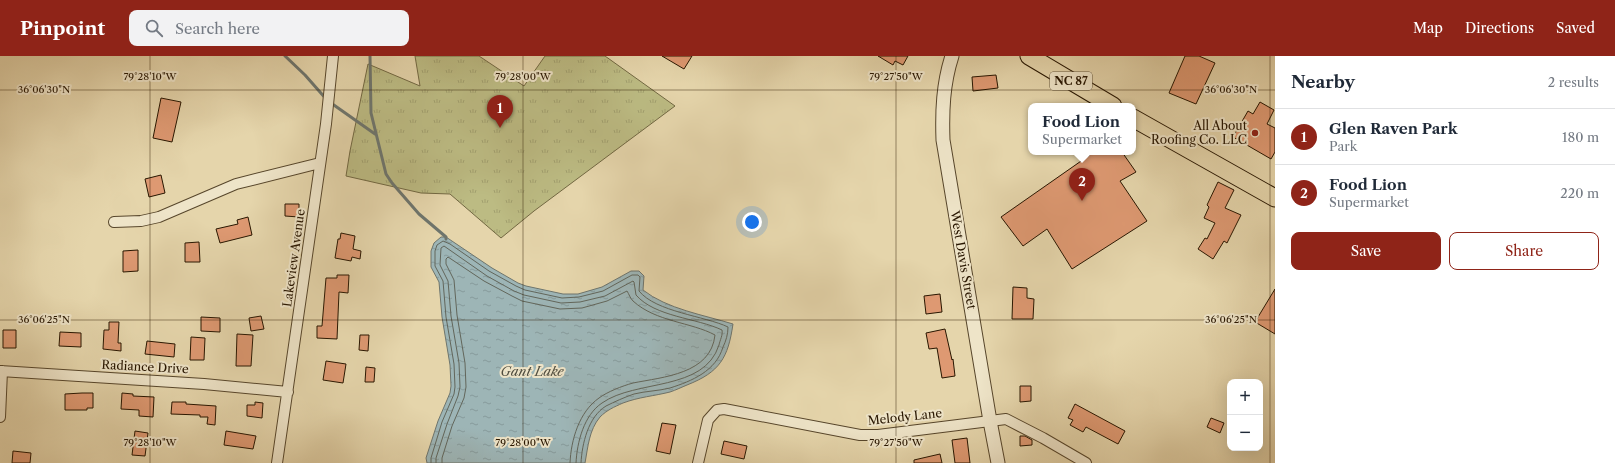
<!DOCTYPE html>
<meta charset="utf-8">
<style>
:root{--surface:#fff;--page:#f2f2f3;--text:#1f2937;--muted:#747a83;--line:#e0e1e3;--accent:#8f2418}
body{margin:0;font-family:"Libre Caslon Text",serif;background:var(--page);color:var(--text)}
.controls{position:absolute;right:12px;bottom:12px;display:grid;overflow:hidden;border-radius:8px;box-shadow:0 4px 16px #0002}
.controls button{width:36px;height:36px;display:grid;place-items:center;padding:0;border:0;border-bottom:1px solid var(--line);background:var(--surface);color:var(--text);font:20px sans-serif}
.you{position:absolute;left:752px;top:166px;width:14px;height:14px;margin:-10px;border:3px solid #fff;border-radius:50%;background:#1a73e8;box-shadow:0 0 0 6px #1a73e833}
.badge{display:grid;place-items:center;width:26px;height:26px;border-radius:50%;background:var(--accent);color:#fff;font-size:13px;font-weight:700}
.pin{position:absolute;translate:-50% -33px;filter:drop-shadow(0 1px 2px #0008)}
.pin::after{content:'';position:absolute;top:21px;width:14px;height:12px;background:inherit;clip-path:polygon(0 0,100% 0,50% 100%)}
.popup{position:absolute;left:1028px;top:47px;width:108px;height:52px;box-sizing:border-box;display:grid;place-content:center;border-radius:8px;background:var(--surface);filter:drop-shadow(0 1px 3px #0005);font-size:13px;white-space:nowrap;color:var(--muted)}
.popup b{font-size:15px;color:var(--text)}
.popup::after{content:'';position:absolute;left:50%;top:100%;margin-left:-8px;border:8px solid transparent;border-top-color:var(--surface)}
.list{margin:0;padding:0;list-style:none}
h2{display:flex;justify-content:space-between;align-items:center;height:52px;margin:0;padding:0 16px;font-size:17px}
h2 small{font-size:13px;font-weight:400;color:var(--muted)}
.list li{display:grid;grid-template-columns:26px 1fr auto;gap:12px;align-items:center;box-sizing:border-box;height:56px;padding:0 16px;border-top:1px solid var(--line)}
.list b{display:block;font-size:15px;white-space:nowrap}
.list p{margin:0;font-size:13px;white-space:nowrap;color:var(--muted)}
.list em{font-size:13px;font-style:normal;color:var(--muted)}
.actions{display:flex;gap:8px;padding:12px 16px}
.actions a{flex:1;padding:9px 0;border:1px solid var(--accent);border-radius:8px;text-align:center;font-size:14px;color:var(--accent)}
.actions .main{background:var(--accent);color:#fff}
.icon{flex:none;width:22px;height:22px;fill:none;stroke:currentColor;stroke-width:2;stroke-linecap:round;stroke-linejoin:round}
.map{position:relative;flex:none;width:1275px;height:407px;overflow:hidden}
header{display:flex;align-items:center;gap:24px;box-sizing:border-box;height:56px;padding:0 20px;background:var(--accent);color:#fff}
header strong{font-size:19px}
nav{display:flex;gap:22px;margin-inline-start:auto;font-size:14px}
.search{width:280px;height:36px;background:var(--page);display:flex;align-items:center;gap:10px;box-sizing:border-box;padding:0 14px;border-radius:8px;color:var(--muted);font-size:15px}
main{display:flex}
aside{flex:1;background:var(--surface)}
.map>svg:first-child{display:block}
.grass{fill:url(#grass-tufts);stroke:#726842}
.water{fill:url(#water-ripples);stroke:#6e756d}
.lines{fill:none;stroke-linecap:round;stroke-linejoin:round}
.shore{stroke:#62665b;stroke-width:1}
.stream{stroke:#6e756d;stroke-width:3}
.building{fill:#de9972;stroke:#281600}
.minor-casing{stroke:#57462b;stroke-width:12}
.tertiary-casing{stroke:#57462b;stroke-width:15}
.trunk-casing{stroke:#281600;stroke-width:19}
.minor{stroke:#eee4c8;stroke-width:10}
.tertiary{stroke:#eee4c8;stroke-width:13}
.trunk{stroke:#e5d5ab;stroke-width:17}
.ticks{fill:none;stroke:#281600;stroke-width:1;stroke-opacity:0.45}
.poi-dot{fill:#8f2418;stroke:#eee4c8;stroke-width:1.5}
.labels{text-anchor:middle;stroke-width:4;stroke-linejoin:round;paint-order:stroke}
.shield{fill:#eee4c8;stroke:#63543c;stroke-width:1}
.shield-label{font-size:11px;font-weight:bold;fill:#281600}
.poi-label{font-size:12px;fill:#281600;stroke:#eee4c8;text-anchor:end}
.street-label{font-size:12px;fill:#281600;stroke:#eee4c8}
.water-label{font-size:13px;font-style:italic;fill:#514e40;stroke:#eee4c8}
.ticks-label{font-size:10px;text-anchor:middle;fill:#281600;stroke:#eee4c8;stroke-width:4;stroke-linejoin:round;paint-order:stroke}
</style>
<header>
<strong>Pinpoint</strong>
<div class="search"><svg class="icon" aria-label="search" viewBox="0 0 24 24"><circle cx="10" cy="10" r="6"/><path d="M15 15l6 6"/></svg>Search here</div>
<nav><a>Map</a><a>Directions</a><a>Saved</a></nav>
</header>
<main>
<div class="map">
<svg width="1275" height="407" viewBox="0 0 1275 407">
<defs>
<pattern id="grass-tufts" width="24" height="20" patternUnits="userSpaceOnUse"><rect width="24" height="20" fill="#bcbb83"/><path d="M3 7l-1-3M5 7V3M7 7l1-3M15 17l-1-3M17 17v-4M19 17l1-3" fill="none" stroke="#a2a06f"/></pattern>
<pattern id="water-ripples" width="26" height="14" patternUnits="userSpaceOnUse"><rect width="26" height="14" fill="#9db5b6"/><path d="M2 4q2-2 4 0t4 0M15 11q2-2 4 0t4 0" fill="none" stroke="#879b9b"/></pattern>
</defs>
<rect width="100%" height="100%" fill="#e5d5ab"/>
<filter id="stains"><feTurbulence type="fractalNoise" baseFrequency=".005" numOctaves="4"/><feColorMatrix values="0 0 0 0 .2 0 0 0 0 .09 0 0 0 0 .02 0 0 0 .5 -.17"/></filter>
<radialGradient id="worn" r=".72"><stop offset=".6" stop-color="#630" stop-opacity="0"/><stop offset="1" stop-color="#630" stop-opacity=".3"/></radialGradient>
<!-- grass -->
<path class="grass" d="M415 0H479L524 30 545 0H605L675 50 534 155 501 182 450 138 421 137 346 120 350 95 368 8 420 30Z"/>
<!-- water -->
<path class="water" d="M441 181H446L492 212 518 227 526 230 563 238H578L602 231 631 215H639L644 220 643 234C667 253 704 259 733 268 728 302 720 316 687 329 682 331 676 334 670 336 654 340 639 341 623 347 614 351 607 354 600 361 589 374 588 391 585 407H427L426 402 438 365 450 337 451 330 450 309 442 261 439 226 431 211V195L434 187Z"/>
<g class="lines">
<!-- shore -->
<path class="shore" d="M431 407V402L442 366 454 338 455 331 454 308 446 261 443 225 435 210V195L437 189 443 185 450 188 489 215 516 230 525 234 562 242 579 241 603 235 632 219H638L640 221 639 235C656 256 705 260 728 271 728 278 726 285 723 291 716 315 692 325 670 332 658 335 646 335 634 338 625 341 614 346 606 350 588 361 582 388 581 407
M436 407V402L447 368 458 340 460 331 459 307 451 260 448 225 440 209 441 192 444 190 487 220 514 235 524 239 561 247 580 246 605 240 633 225 634 226 636 239C655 261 697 262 722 274 723 279 720 284 719 289 704 336 636 323 602 347 584 359 577 386 576 407
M442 407V402L452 370 464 342 466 331 465 307 457 259 454 224 446 208V203L448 201 484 225 512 240 522 245 560 253 582 252 607 245 627 235C629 238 630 242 633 245 656 266 691 266 715 279 711 318 663 321 633 327 622 330 607 336 599 342 579 356 571 384 570 407"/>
<!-- stream -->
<path class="stream" d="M285 0 305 19 327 44
M370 0 371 57 386 118 392 127 419 158 446 181V183
M331 47 375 78"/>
</g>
<!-- building -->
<path class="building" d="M662 0H692L684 13Z
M878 0H908L903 9 895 5 893 9Z
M1185 0H1199L1215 7 1196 48 1169 37Z
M996 19 998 32 973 35 972 21Z
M161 42 181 46 172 86 153 82Z
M1260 46 1274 54 1267 68 1275 72V96L1271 103 1233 81 1248 55 1253 58Z
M1094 96H1122L1136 116 1120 125 1147 165 1072 213 1047 173 1023 190 1001 161Z
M161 119 165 137 149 141 145 123Z
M1218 126 1234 134 1225 152 1241 159 1227 187 1224 185 1213 203 1198 193 1205 182 1207 183 1215 167 1204 162 1209 151 1207 149Z
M285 148H299V161L285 160Z
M248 161 252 179 220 187 216 173 238 168 237 164Z
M341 177 355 180 353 193 361 195 360 203 352 201 351 205 335 202 338 183H340Z
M199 186 200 206H185V187Z
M138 194V215L123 216V195Z
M337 219H349L348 237 339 236 337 283 317 282V270H322L326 222H337Z
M1013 231 1027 232V242L1034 243 1033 263H1012Z
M1275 233V278L1255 266Z
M940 238 942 256 926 258 924 240Z
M261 260 264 273 251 275 249 262Z
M201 261 220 262V276L201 275Z
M109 266H119L118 287H121V295L103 293 104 274H109Z
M945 273 952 304 953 303 955 320 942 322 937 292 929 293 926 277Z
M3 274H16V292H3Z
M60 276 81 277V291L59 290Z
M237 278 253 279 251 310H236Z
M360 279H369L368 295 359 294Z
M191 281 205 282 204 304H190Z
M147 285 175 288 174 301 145 298Z
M326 305 346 308 343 327 323 324Z
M366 311 375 312 374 326H365Z
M1020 330H1031V345L1020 346Z
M82 337H93V352H87V354H65V338Z
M122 337 133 338V340L154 341 153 361 139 360V354L121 353Z
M172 346H186V348L216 350 215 369 207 368 208 361H200V359L171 358Z
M255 346 263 347 262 362 247 360V349H255Z
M1075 348 1125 375 1118 388 1086 371 1083 376 1070 369 1073 364 1068 362Z
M1211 362 1224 367 1220 377 1207 371Z
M662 367 676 369 670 398 656 395Z
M135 375 148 377 145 400 132 399Z
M226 375 256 380 253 393 224 389Z
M1020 380H1025L1032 384V389L1020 390Z
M967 382 970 407H955L952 384Z
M724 385 747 390 744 403 721 398Z
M13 395 31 397 30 407H12Z
M940 398 942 407H914V404Z"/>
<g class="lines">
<defs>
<path id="minor" d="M114 166 141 165 159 161 236 128 320 107
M0 315 204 328 288 336
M0 361 2 315
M277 407 326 68 333 0
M698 407 708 364 717 354 724 353 860 379H878L1006 363 1043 382 1086 407"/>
<path id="tertiary" d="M952 0C943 28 942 55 943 84L990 365 998 407"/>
<path id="trunk" d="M1029 0 1113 50
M1133 62 1275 142"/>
</defs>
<!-- minor casing -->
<use href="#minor" class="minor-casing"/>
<!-- tertiary casing -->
<use href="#tertiary" class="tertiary-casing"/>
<!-- trunk casing -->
<use href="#trunk" class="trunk-casing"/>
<!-- minor -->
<use href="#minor" class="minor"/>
<!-- tertiary -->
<use href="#tertiary" class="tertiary"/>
<!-- trunk -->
<use href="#trunk" class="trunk"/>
</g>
<!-- ticks -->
<path class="ticks" d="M150 0V407M523 0V407M896 0V407M1270 0V407M0 34H1275M0 264H1275"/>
<!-- markers -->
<circle class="poi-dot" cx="1255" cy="77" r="4"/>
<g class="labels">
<!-- shield labels -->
<rect class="shield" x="1050" y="16" width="42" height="18" rx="3"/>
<g class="shield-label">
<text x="1071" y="29">NC 87</text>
</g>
<!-- poi labels -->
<g class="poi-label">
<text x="1247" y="74">All About<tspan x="1247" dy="14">Roofing Co. LLC</tspan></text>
</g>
<!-- street labels -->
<g class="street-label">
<text transform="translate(294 202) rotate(-82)" y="4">Lakeview Avenue</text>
<text transform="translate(963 204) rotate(80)" y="4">West Davis Street</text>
<text transform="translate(145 311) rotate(3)" y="4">Radiance Drive</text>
<text transform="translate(905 361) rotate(-6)" y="4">Melody Lane</text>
</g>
<!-- water labels -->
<g class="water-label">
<text x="532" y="320">Gant Lake</text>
</g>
</g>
<g class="ticks-label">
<text x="150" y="24">79°28'10"W</text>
<text x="523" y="24">79°28'00"W</text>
<text x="896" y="24">79°27'50"W</text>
<text x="44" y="37">36°06'30"N</text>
<text x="1231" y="37">36°06'30"N</text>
<text x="44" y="267">36°06'25"N</text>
<text x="1231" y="267">36°06'25"N</text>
<text x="150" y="390">79°28'10"W</text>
<text x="523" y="390">79°28'00"W</text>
<text x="896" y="390">79°27'50"W</text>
</g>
<rect width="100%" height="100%" filter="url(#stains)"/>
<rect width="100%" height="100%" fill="url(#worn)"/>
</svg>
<div class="controls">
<button>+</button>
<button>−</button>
</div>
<div class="you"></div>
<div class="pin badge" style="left:500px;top:72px">1</div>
<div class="pin badge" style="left:1082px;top:145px">2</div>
<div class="popup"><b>Food Lion</b>Supermarket</div>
</div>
<aside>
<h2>Nearby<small>2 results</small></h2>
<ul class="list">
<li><span class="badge">1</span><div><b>Glen Raven Park</b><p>Park</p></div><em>180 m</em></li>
<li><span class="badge">2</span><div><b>Food Lion</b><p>Supermarket</p></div><em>220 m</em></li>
</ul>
<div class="actions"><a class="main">Save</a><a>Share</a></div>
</aside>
</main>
